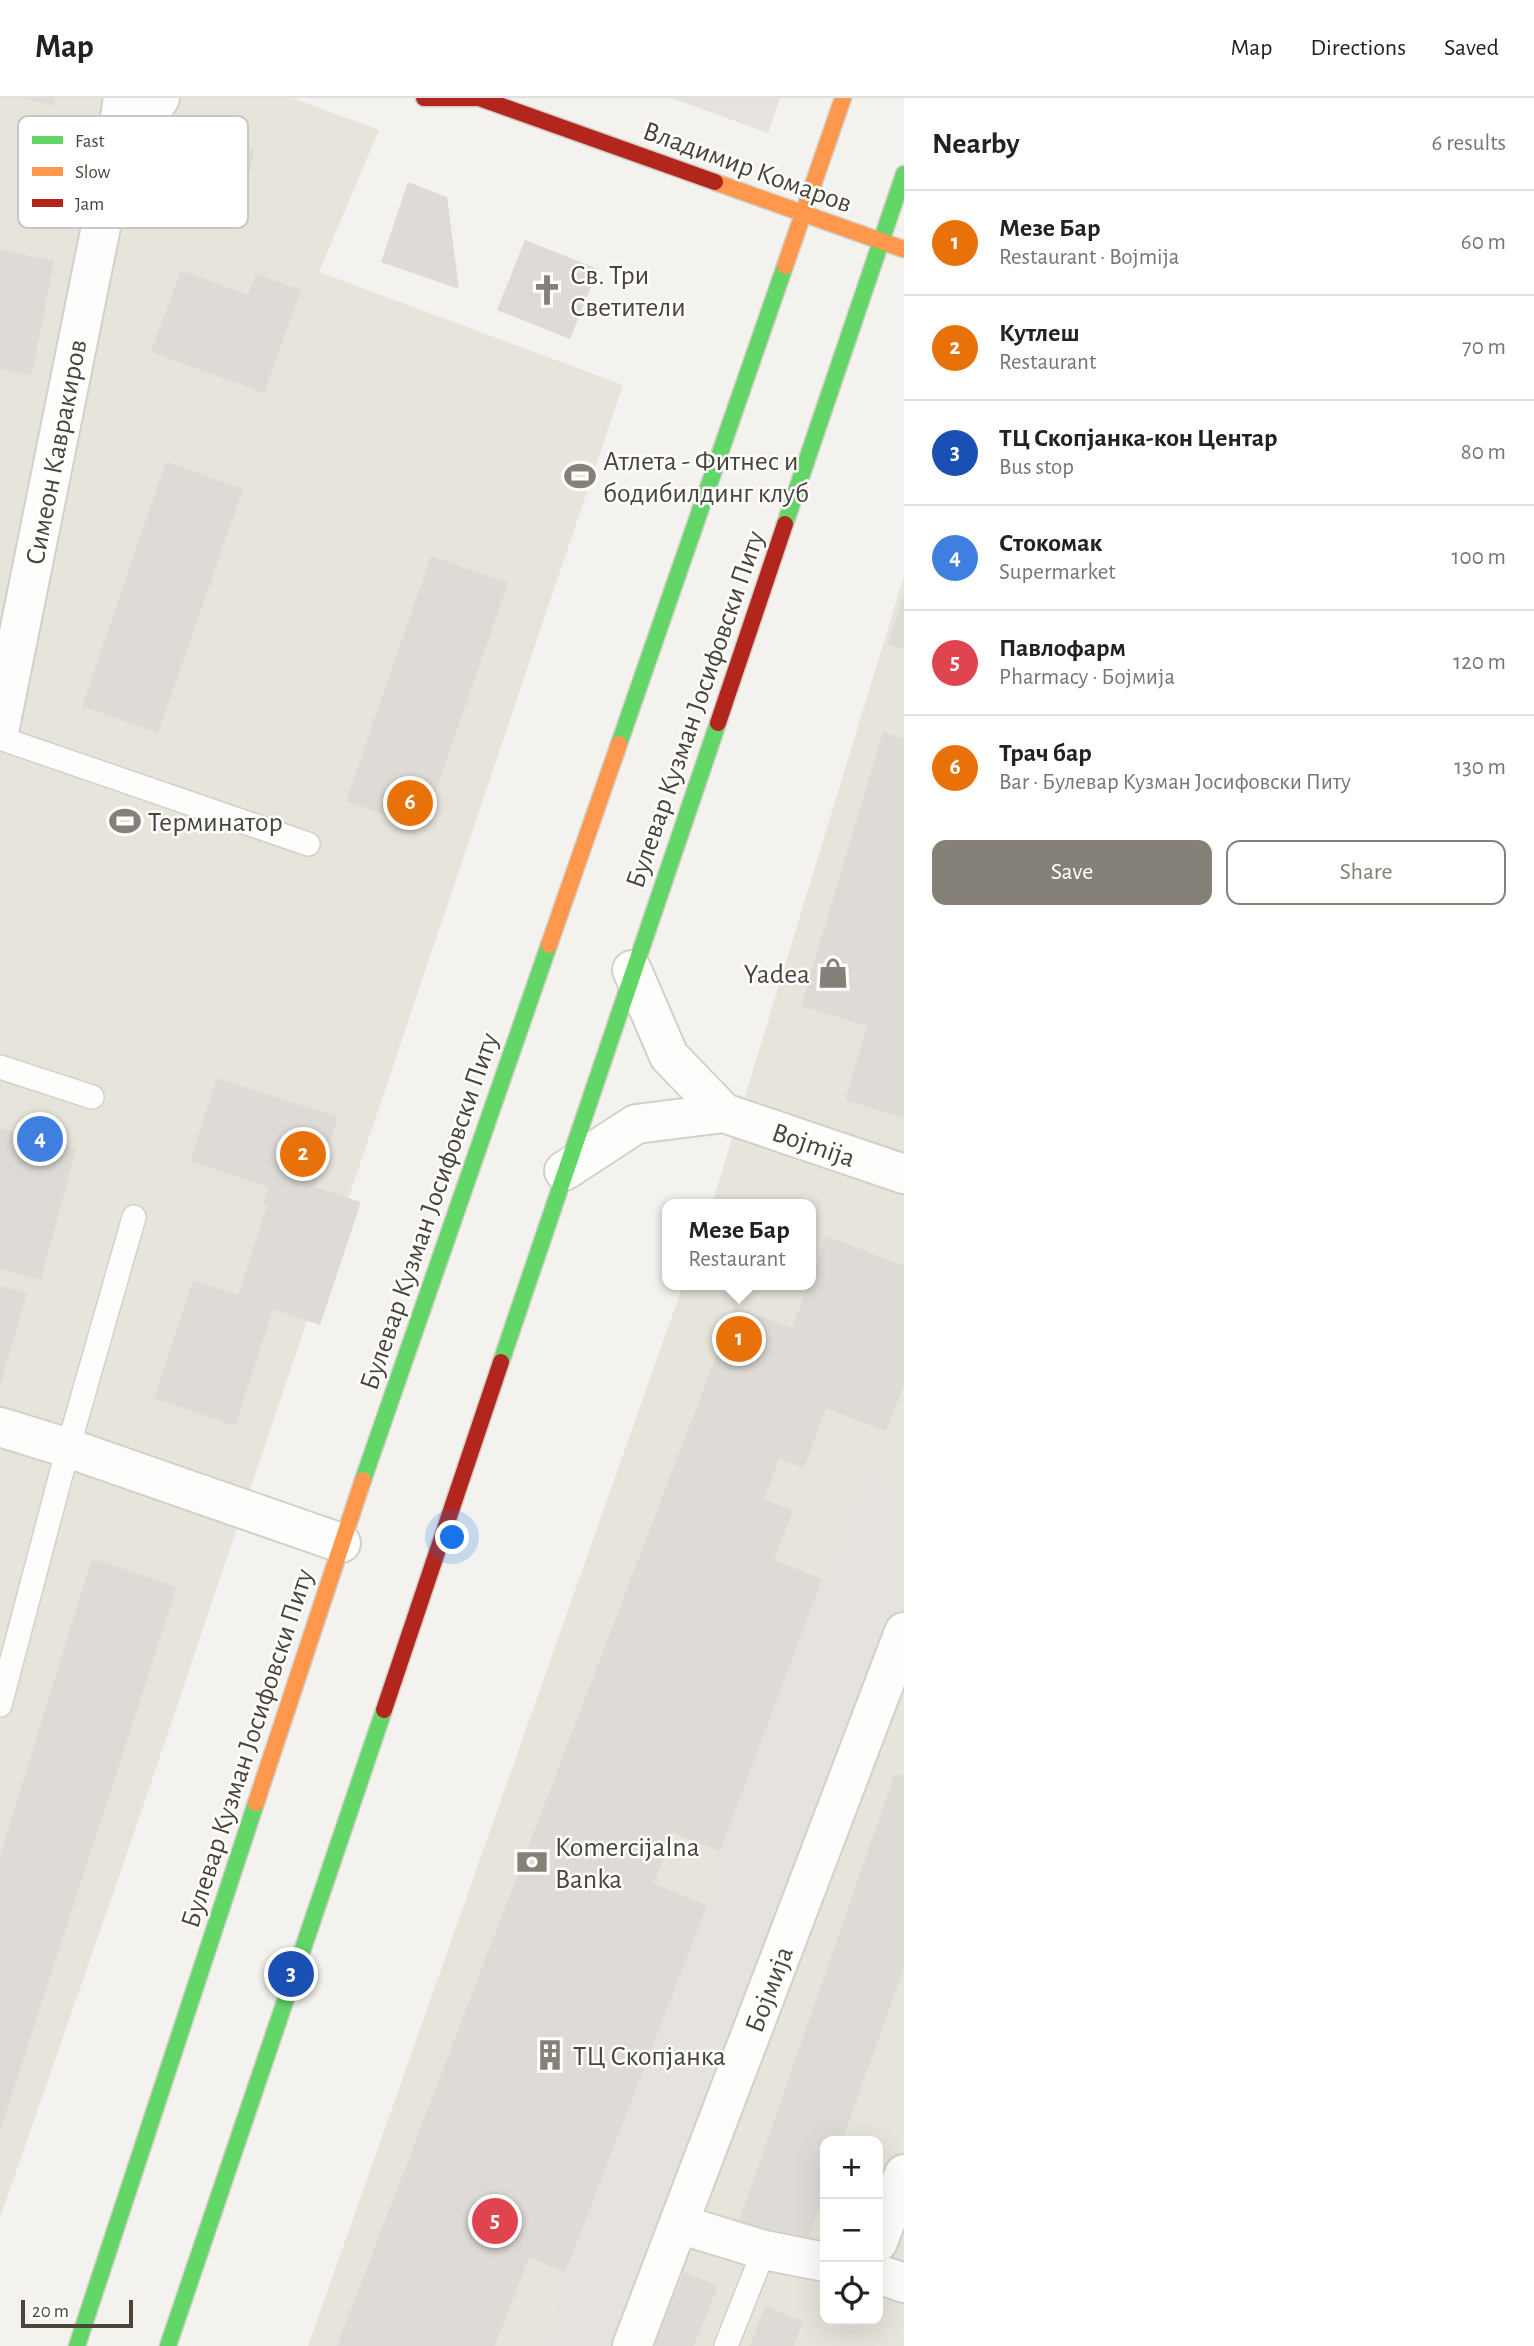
<!DOCTYPE html>
<meta charset="utf-8">
<style>
:root{--surface:#fff;--page:#f2f2f2;--text:#222;--muted:#767676;--line:#e0e0e0;--accent:#868178}
body{margin:0;font-family:"Alegreya Sans",sans-serif;background:var(--page);color:var(--text)}
.controls{position:absolute;right:21px;bottom:21px;display:grid;overflow:hidden;border-radius:14px;box-shadow:0 7px 28px #0002}
.controls button{width:63px;height:63px;display:grid;place-items:center;padding:0;border:0;border-bottom:2px solid var(--line);background:var(--surface);color:var(--text);font:35px sans-serif}
.scale{position:absolute;left:21px;bottom:18px;width:112px;box-sizing:border-box;padding-left:7px;border:4px solid #4b4439;border-top:0;font-size:19px;line-height:24px;white-space:nowrap;color:#4b4439;-webkit-text-stroke:5px #fff;paint-order:stroke}
.you{position:absolute;left:453px;top:1440px;width:24px;height:24px;margin:-18px;border:5px solid #fff;border-radius:50%;background:#1a73e8;box-shadow:0 0 0 10px #1a73e833}
.badge{display:grid;place-items:center;width:46px;height:46px;border-radius:50%;background:var(--accent);color:#fff;font-size:23px;font-weight:700}
.pin{position:absolute;translate:-50% -50%;border:4px solid #fff;box-shadow:0 2px 7px #0006}
.popup{position:absolute;left:662px;top:1101px;width:154px;height:91px;box-sizing:border-box;display:grid;place-content:center;border-radius:14px;background:var(--surface);filter:drop-shadow(0 2px 5px #0005);font-size:23px;white-space:nowrap;color:var(--muted)}
.popup b{font-size:26px;color:var(--text)}
.popup::after{content:'';position:absolute;left:50%;top:100%;margin-left:-14px;border:14px solid transparent;border-top-color:var(--surface)}
.list{margin:0;padding:0;list-style:none}
h2{display:flex;justify-content:space-between;align-items:center;height:91px;margin:0;padding:0 28px;font-size:30px}
h2 small{font-size:23px;font-weight:400;color:var(--muted)}
.list li{display:grid;grid-template-columns:46px 1fr auto;gap:21px;align-items:center;box-sizing:border-box;height:105px;padding:0 28px;border-top:2px solid var(--line)}
.list b{display:block;font-size:26px;white-space:nowrap}
.list p{margin:0;font-size:23px;white-space:nowrap;color:var(--muted)}
.list em{font-size:23px;font-style:normal;color:var(--muted)}
.actions{display:flex;gap:14px;padding:21px 28px}
.actions a{flex:1;padding:16px 0;border:2px solid var(--accent);border-radius:14px;text-align:center;font-size:24px;color:var(--accent)}
.actions .main{background:var(--accent);color:#fff}
.icon{flex:none;width:38px;height:38px;fill:none;stroke:currentColor;stroke-width:2;stroke-linecap:round;stroke-linejoin:round}
.map{position:relative;flex:none;width:904px;height:2248px;overflow:hidden}
header{display:flex;align-items:center;gap:42px;box-sizing:border-box;height:98px;padding:0 35px;background:var(--surface);border-bottom:2px solid var(--line)}
header strong{font-size:33px}
nav{display:flex;gap:38px;margin-inline-start:auto;font-size:24px}
main{display:flex}
aside{flex:1;background:var(--surface)}
.map>svg:first-child{display:block}
.residential{fill:#e7e4dc;fill-rule:evenodd}
.parking{fill:#e6e3df}
.building{fill:#dedbd6}
.lines{fill:none;stroke-linecap:round;stroke-linejoin:round}
.lane-casing{stroke:#d2d0cb;stroke-width:26}
.street-casing{stroke:#d2d0cb;stroke-width:42}
.fast-casing{stroke:#d3cfc5;stroke-width:19}
.slow-casing{stroke:#d3cfc5;stroke-width:19}
.jam-casing{stroke:#d3cfc5;stroke-width:19}
.lane{stroke:#fdfdfc;stroke-width:23}
.street{stroke:#fdfdfc;stroke-width:38}
.fast{stroke:#63d668;stroke-width:16}
.slow{stroke:#ff974d;stroke-width:16}
.jam{stroke:#b3261e;stroke-width:16}
.labels{text-anchor:middle;stroke-width:5;stroke-linejoin:round;paint-order:stroke}
.street-label{font-size:28px;fill:#4b4439;stroke:#fff}
.poi-label{font-size:28px;fill:#4b4439;stroke:#fff;text-anchor:start}
.key{fill:#fff;stroke:#c9c7c4;stroke-width:2}
.key-label{font-size:19px;fill:#4b4439}
</style>
<header>
<strong>Map</strong>
<nav><a>Map</a><a>Directions</a><a>Saved</a></nav>
</header>
<main>
<div class="map">
<svg width="904" height="2248" viewBox="0 0 904 2248">
<rect width="100%" height="100%" fill="#f4f2ee"/>
<!-- residential -->
<path class="residential" d="M0 0H292L379 32 319 174 623 287 131 1744 0 2120Z
M904 478V2248H308L683 1187H811V1106H712ZM825 2043H878V2222H825Z"/>
<!-- parking -->
<path class="parking" d="M671 0H780L768 35Z
M867 1374 904 1387V1534L632 2248H543L565 2175 707 1807 720 1753 822 1481Z"/>
<!-- building -->
<path class="building" d="M23 0H55L53 8Z
M194 41 254 52 242 115 182 104Z
M408 84 447 99 459 191 381 164Z
M525 142 598 171 570 241 497 212Z
M0 152 54 163 32 277 0 271Z
M181 172 248 197 256 176 301 192 264 295 151 254Z
M166 364 243 391 158 635 82 608Z
M431 458 508 485 423 730 346 703Z
M903 498H904V551L888 546Z
M883 634 904 641V1020L845 1002 867 928 801 908Z
M217 980 338 1019 315 1089 361 1104 320 1227 273 1211 235 1328 154 1300 193 1182 238 1197 267 1108 263 1106 268 1089 190 1063Z
M0 1030 76 1051 41 1182 0 1171Z
M827 1138 904 1168V1287L886 1333 826 1310 804 1370 779 1361 764 1401 793 1413 774 1462 822 1481 720 1753 673 1735 654 1786 707 1807 565 2175 529 2159 495 2248H337L735 1209 792 1230Z
M0 1188 27 1195 1 1285H0Z
M92 1460 177 1489 0 2033V1758Z
M895 1675 904 1678V1870L842 2043H825V2092L804 2151 737 2129Z
M684 2174 718 2187 694 2248H654Z
M765 2208 803 2223 794 2248H750Z"/>
<g class="lines">
<defs>
<path id="lane" d="M0 640 308 746
M0 969 92 999
M0 1607 68 1350 134 1119
M726 2248 764 2152"/>
<path id="street" d="M121 62 160 0
M0 629 111 79 123 0
M632 872 669 958 724 1015
M564 1073 636 1026 724 1015 904 1076
M0 1329 68 1350 341 1445
M679 2126 764 2152 825 2164
M878 2144 904 2076
M878 2176 904 2185
M632 2248 904 1534"/>
<path id="fast" d="M785 426 904 76
M619 646 785 168
M501 1264 718 625
M363 1382 549 847
M77 2248 256 1705
M168 2248 384 1612"/>
<path id="slow" d="M715 84 903 151
M785 168 843 0
M549 847 619 646
M256 1705 363 1382"/>
<path id="jam" d="M424 0H480
M479 0 715 84
M718 625 785 426
M384 1612 501 1264"/>
</defs>
<!-- lane casing -->
<use href="#lane" class="lane-casing"/>
<!-- street casing -->
<use href="#street" class="street-casing"/>
<!-- fast casing -->
<use href="#fast" class="fast-casing"/>
<!-- slow casing -->
<use href="#slow" class="slow-casing"/>
<!-- jam casing -->
<use href="#jam" class="jam-casing"/>
<!-- lane -->
<use href="#lane" class="lane"/>
<!-- street -->
<use href="#street" class="street"/>
<!-- fast -->
<use href="#fast" class="fast"/>
<!-- slow -->
<use href="#slow" class="slow"/>
<!-- jam -->
<use href="#jam" class="jam"/>
</g>
<!-- icons -->
<defs>
<symbol id="church-bare" viewBox="-9 -9 18 18"><path d="M-1.2-6h2.4v3.5h3.3v2.4h-3.3V6h-2.4V-.1h-3.3v-2.4h3.3Z" fill="#868178" stroke="#fff" stroke-width="2.5" paint-order="stroke"/></symbol>
<symbol id="stadium-bare" viewBox="-9 -9 18 18"><path d="M0-5a6.5 5 0 1 0 0 10a6.5 5 0 1 0 0-10ZM-3.5-1.8h7v3.6h-7Z" fill="#868178" stroke="#fff" stroke-width="2.5" paint-order="stroke"/></symbol>
<symbol id="shop-bare" viewBox="-9 -9 18 18"><path d="M-5-2.5h2.3a2.7 3.5 0 0 1 5.4 0H5L5.5 6h-11ZM-1.5-2.5h3a1.5 2.3 0 0 0-3 0Z" fill="#868178" stroke="#fff" stroke-width="2.5" paint-order="stroke"/></symbol>
<symbol id="bank-bare" viewBox="-9 -9 18 18"><path d="M-6-4H6V4H-6ZM0-2.3a2.3 2.3 0 1 0 0 4.6a2.3 2.3 0 1 0 0-4.6Z" fill="#868178" stroke="#fff" stroke-width="2.5" paint-order="stroke"/></symbol>
<symbol id="building-bare" viewBox="-9 -9 18 18"><path d="M-4-6H4V6H1V3H-1V6H-4ZM-2.5-4.3h1.7v1.8h-1.7ZM.8-4.3h1.7v1.8H.8ZM-2.5-1h1.7V.8h-1.7ZM.8-1h1.7V.8H.8Z" fill="#868178" stroke="#fff" stroke-width="2.5" paint-order="stroke"/></symbol>
</defs>
<g fill-rule="evenodd">
<use href="#church-bare" x="525" y="170" width="44" height="44"/>
<use href="#stadium-bare" x="558" y="356" width="44" height="44"/>
<use href="#stadium-bare" x="103" y="701" width="44" height="44"/>
<use href="#shop-bare" x="811" y="853" width="44" height="44"/>
<use href="#bank-bare" x="510" y="1742" width="44" height="44"/>
<use href="#building-bare" x="528" y="1935" width="44" height="44"/>
</g>
<g class="labels">
<!-- street labels -->
<g class="street-label">
<text transform="translate(748 68) rotate(20)" y="10">Владимир Комаров</text>
<text transform="translate(55 354) rotate(-79)" y="10">Симеон Кавракиров</text>
<text transform="translate(694 611) rotate(-71)" y="10">Булевар Кузман Јосифовски Питу</text>
<text transform="translate(814 1046) rotate(19)" y="10">Bojmija</text>
<text transform="translate(428 1113) rotate(-71)" y="10">Булевар Кузман Јосифовски Питу</text>
<text transform="translate(246 1650) rotate(-72)" y="10">Булевар Кузман Јосифовски Питу</text>
<text transform="translate(768 1891) rotate(-69)" y="10">Бојмија</text>
</g>
<!-- poi labels -->
<g class="poi-label">
<text x="570" y="186">Св. Три<tspan x="570" dy="32">Светители</tspan></text>
<text x="603" y="372">Атлета - Фитнес и<tspan x="603" dy="32">бодибилдинг клуб</tspan></text>
<text x="148" y="733">Терминатор</text>
<text x="810" y="885" text-anchor="end">Yadea</text>
<text x="555" y="1758">Komercijalna<tspan x="555" dy="32">Banka</tspan></text>
<text x="573" y="1967">ТЦ Скопјанка</text>
</g>
</g>
<!-- legend -->
<rect x="18" y="18" width="230" height="112" rx="10" class="key"/>
<rect x="32" y="38" width="31" height="8" fill="#63d668"/>
<rect x="32" y="69" width="31" height="9" fill="#ff974d"/>
<rect x="32" y="101" width="31" height="8" fill="#b3261e"/>
<g class="key-label">
<text x="75" y="49">Fast</text>
<text x="75" y="80">Slow</text>
<text x="75" y="112">Jam</text>
</g>
</svg>
<div class="controls">
<button>+</button>
<button>−</button>
<button><svg class="icon" aria-label="locate" viewBox="0 0 24 24"><circle cx="12" cy="12" r="6"/><path d="M12 2v4M12 18v4M2 12h4M18 12h4"/></svg></button>
</div>
<div class="scale">20 m</div>
<div class="you"></div>
<div class="pin badge" style="left:739px;top:1241px;background:#e8710a">1</div>
<div class="popup"><b>Мезе Бар</b>Restaurant</div>
<div class="pin badge" style="left:303px;top:1056px;background:#e8710a">2</div>
<div class="pin badge" style="left:291px;top:1876px;background:#1a4fb4">3</div>
<div class="pin badge" style="left:40px;top:1041px;background:#3f7fe0">4</div>
<div class="pin badge" style="left:495px;top:2123px;background:#e0444e">5</div>
<div class="pin badge" style="left:410px;top:705px;background:#e8710a">6</div>
</div>
<aside>
<h2>Nearby<small>6 results</small></h2>
<ul class="list">
<li><span class="badge" style="background:#e8710a">1</span><div><b>Мезе Бар</b><p>Restaurant · Bojmija</p></div><em>60 m</em></li>
<li><span class="badge" style="background:#e8710a">2</span><div><b>Кутлеш</b><p>Restaurant</p></div><em>70 m</em></li>
<li><span class="badge" style="background:#1a4fb4">3</span><div><b>ТЦ Скопјанка-кон Центар</b><p>Bus stop</p></div><em>80 m</em></li>
<li><span class="badge" style="background:#3f7fe0">4</span><div><b>Стокомак</b><p>Supermarket</p></div><em>100 m</em></li>
<li><span class="badge" style="background:#e0444e">5</span><div><b>Павлофарм</b><p>Pharmacy · Бојмија</p></div><em>120 m</em></li>
<li><span class="badge" style="background:#e8710a">6</span><div><b>Трач бар</b><p>Bar · Булевар Кузман Јосифовски Питу</p></div><em>130 m</em></li>
</ul>
<div class="actions"><a class="main">Save</a><a>Share</a></div>
</aside>
</main>
